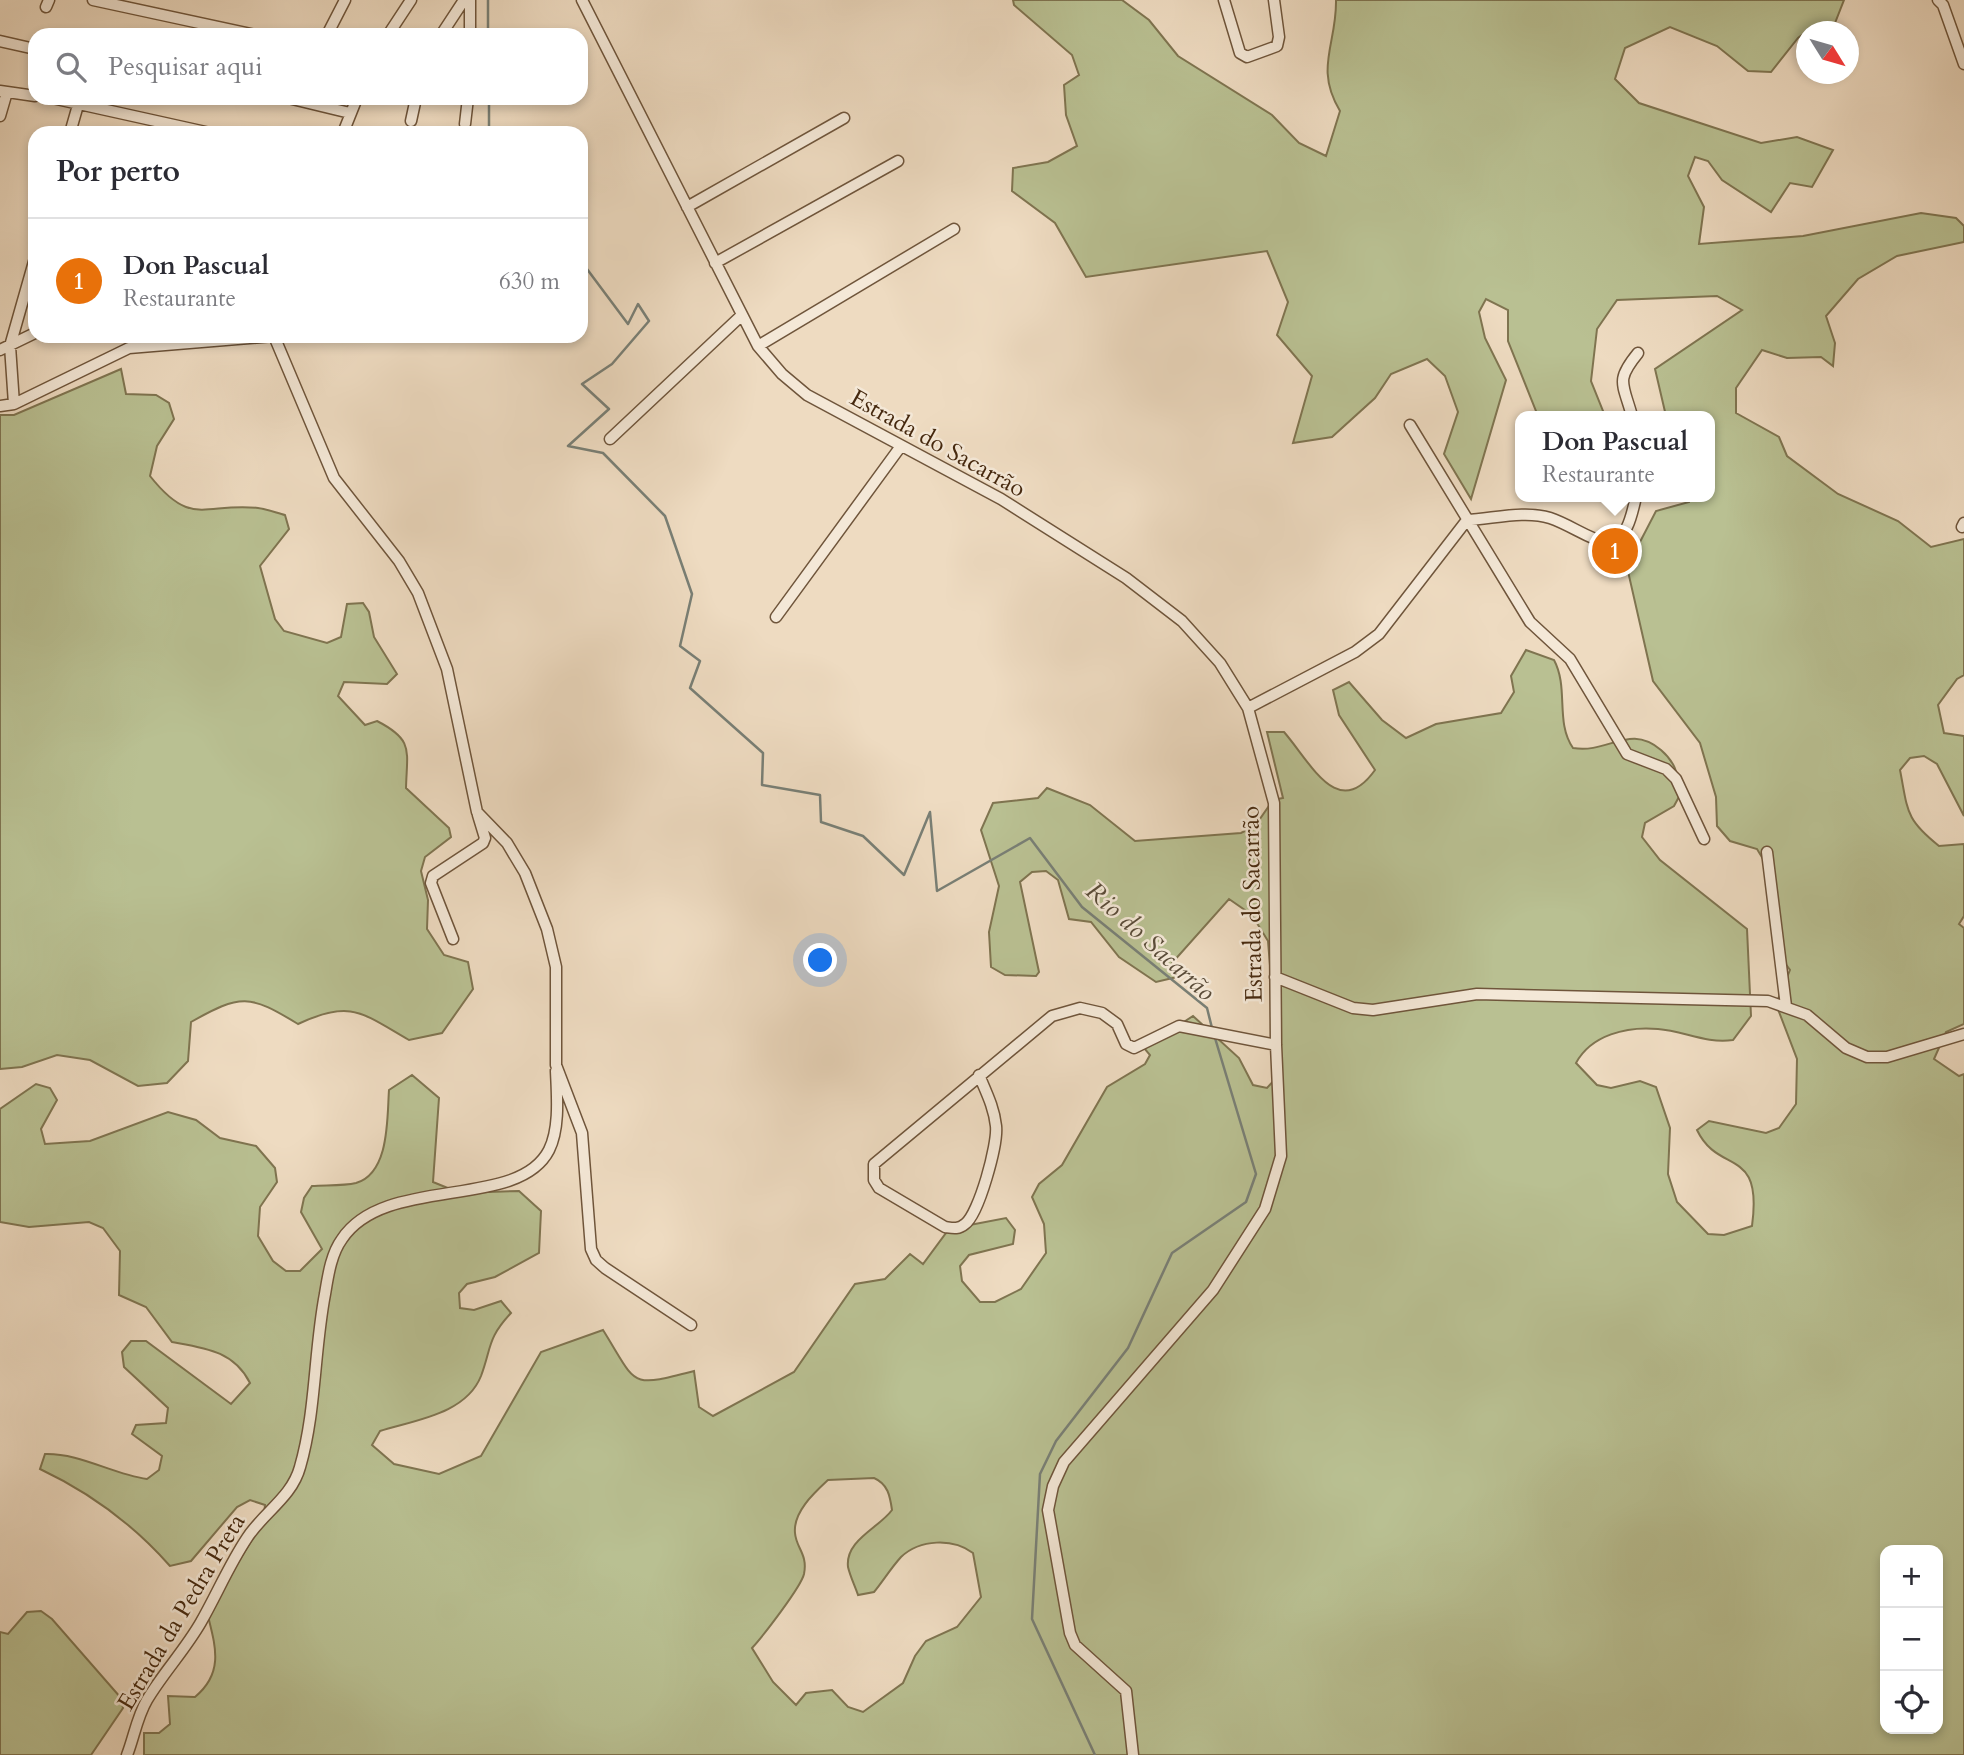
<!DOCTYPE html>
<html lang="pt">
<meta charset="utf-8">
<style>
:root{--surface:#fff;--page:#f2f2f3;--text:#2b2b33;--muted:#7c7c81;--line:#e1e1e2;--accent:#7c3aed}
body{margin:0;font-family:Cardo,serif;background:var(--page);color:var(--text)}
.controls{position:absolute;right:21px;bottom:21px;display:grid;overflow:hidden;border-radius:14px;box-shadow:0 4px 10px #0003}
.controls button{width:63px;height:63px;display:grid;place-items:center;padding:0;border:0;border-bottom:2px solid var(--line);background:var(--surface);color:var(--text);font:35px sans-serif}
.compass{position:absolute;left:1796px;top:21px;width:63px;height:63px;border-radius:50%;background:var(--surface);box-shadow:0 4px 10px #0003;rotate:127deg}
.you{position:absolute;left:821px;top:961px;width:24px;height:24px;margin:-18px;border:5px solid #fff;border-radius:50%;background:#1a73e8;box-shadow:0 0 0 10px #1a73e833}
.badge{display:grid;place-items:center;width:46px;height:46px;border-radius:50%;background:var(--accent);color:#fff;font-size:23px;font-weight:700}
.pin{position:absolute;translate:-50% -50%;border:4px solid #fff;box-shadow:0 2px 7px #0006}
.popup{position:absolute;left:1515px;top:411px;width:200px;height:91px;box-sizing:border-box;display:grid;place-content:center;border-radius:14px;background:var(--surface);filter:drop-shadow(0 2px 5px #0005);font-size:23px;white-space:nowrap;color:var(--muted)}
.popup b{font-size:26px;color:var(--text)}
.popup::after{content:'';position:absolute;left:50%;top:100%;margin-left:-14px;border:14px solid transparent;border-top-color:var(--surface)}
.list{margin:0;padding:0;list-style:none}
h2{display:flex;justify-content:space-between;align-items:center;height:91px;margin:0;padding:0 28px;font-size:30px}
h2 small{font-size:23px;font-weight:400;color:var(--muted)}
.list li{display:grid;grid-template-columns:46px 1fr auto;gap:21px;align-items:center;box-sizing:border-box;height:126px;padding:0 28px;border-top:2px solid var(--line)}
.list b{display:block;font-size:26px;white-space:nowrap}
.list p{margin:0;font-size:23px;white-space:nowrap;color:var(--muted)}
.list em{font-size:23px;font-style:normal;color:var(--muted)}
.icon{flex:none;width:38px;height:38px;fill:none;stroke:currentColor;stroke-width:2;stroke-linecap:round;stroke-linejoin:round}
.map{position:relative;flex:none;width:1964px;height:1755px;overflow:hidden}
.search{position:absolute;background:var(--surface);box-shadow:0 4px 10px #0003;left:28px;top:28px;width:560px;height:77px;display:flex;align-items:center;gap:18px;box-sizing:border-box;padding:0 24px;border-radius:21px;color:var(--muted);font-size:26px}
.panel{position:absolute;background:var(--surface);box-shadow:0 4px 10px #0003;left:28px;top:126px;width:560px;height:217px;border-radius:21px}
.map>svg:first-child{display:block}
.green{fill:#b9c092;stroke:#7f7450;stroke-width:2;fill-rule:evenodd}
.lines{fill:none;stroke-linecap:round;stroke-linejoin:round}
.stream{stroke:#797f75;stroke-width:2.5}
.street-casing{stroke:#6f553b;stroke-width:13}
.street{stroke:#f4e8d7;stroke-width:10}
.labels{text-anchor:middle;stroke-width:5;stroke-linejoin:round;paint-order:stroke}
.street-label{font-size:24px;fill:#45280e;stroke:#f4e8d7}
.water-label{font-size:26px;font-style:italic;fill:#5a4c39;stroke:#f4e8d7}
</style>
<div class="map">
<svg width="1964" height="1755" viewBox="0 0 1964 1755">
<rect width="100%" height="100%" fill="#eedbc1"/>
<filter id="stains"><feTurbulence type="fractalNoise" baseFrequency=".00286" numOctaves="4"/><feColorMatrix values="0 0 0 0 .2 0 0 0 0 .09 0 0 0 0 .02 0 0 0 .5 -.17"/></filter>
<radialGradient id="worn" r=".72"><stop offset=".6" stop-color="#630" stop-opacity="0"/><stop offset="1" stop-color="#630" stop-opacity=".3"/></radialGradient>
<!-- green -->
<path class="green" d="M1013 0H1122L1149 20 1178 56 1272 115 1299 143 1326 156 1340 111C1314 68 1337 44 1336 0H1844L1835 23 1806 32 1798 38 1771 72 1748 71 1717 46 1670 27 1625 48 1615 79 1639 103 1761 143 1797 137 1833 150 1812 187 1790 183 1771 212 1722 180 1708 161 1695 157 1688 176 1704 207 1699 244 1803 236 1921 213 1956 218 1964 226V242L1897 256 1858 279 1826 316 1835 343 1833 366 1821 357 1787 358 1762 350 1736 388V413L1779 437 1787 456 1838 494 1898 521 1931 547 1964 539V675L1957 679 1938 705 1944 733 1964 736V816L1937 764 1924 756 1910 758 1900 770C1908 811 1905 819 1939 846L1964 844V916L1959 924 1964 928V1024L1946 1032 1934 1059 1959 1076 1964 1074V1755H144V1733H159L170 1724 168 1696 195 1697C225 1672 215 1645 207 1612L263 1522 265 1505 250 1500 237 1507 191 1561 170 1566C133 1524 91 1493 40 1469L45 1454C80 1453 112 1474 147 1479L159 1470 162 1456 132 1434 136 1425 166 1423 168 1408 124 1367 122 1352 131 1341H146L231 1404 250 1383C234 1351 205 1348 172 1342L146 1307 119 1295 120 1251 103 1228 89 1222 29 1227 0 1222V1109L36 1084 50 1088 57 1100 41 1129 45 1144 90 1141 168 1112 196 1120 220 1138 256 1146 275 1168 277 1182 260 1207 258 1236 273 1261 286 1271H300L322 1249 301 1212 304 1198 312 1186C326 1185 343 1186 356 1183 390 1173 387 1117 389 1090L412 1075 439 1098 433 1182 460 1193 519 1191 541 1211 539 1253 495 1277 467 1284 459 1293 460 1308 474 1310 501 1301 511 1313C487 1339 492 1346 481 1376 466 1414 415 1420 380 1431L372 1445 394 1464 439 1474 481 1456 541 1352 603 1330C638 1386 628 1388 694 1371L699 1407 713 1416 794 1372 855 1284 885 1279 910 1254 923 1264 949 1229 1006 1218 1015 1230 1013 1244 969 1255 960 1266 962 1281 980 1302H995L1021 1289 1046 1253 1044 1224 1032 1197 1039 1184 1062 1165 1107 1087 1145 1064 1150 1055 1144 1048 1193 1016 1239 1058 1253 1085 1267 1088 1279 1075 1268 941 1252 915 1229 899 1172 963 1177 977 1156 982 1119 957 1091 922 1069 919 1058 880 1046 871 1032 872 1020 882 1039 972 1036 976 1005 975 991 967 989 932 999 886 981 830 993 803 1038 798 1047 788 1090 805 1135 841 1241 833 1255 826 1273 800 1283 798 1267 732H1284C1311 763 1338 822 1375 770L1339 715 1333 690 1349 682 1382 720 1406 738 1436 724 1501 713 1514 692 1511 676 1526 650 1554 660C1569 688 1555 722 1573 748 1609 754 1629 723 1661 750 1676 763 1677 773 1681 793L1674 806 1645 823 1642 837 1660 860 1747 929 1751 1016 1733 1040C1706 1044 1684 1031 1658 1029 1627 1026 1591 1035 1576 1063L1597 1085 1611 1088 1640 1081 1656 1087 1670 1128 1668 1174 1677 1202 1708 1234 1724 1235 1752 1226C1763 1145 1719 1176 1697 1130L1709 1121 1766 1133 1779 1128 1796 1104 1797 1059 1776 1004 1790 970 1778 954 1772 874 1757 849 1730 841 1717 826 1716 797 1700 743 1653 681 1627 567 1656 511 1689 502V497H1710V416H1666L1655 369 1742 310 1717 296 1617 300 1597 329 1591 381 1605 416H1538L1508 341V310L1486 299 1479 312 1485 338 1506 380 1471 499 1444 454 1458 412 1445 376 1427 359 1391 374 1375 398 1332 437 1293 443 1312 376 1277 335 1288 302 1267 251 1086 277 1055 223 1012 191 1013 168 1048 162 1077 146 1066 115 1064 85 1079 75 1072 55 1014 5ZM874 1478C888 1484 890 1496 892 1510 879 1528 845 1540 848 1567 850 1576 855 1586 858 1595L874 1592C883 1581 891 1568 901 1557 920 1539 953 1538 973 1553L981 1597 957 1627 926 1641 915 1656 903 1683 863 1712 848 1707 832 1690 806 1693 796 1705 773 1682 752 1648C763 1636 801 1587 804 1574 808 1554 796 1548 795 1533 793 1512 814 1493 828 1480ZM1885 1550H1938V1729H1885Z
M121 369 126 394 156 395 169 403 174 419 157 446 150 476C192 529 205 502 258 508 267 509 277 513 285 515L289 529 260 566 275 619 284 631 327 643 341 637 347 604 363 603 369 612 374 637 397 674 387 684 344 682 338 696 365 725 377 721C414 740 407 750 406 788L449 828 451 837 425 857 421 871 428 900 427 929 444 955 468 962 473 989 442 1033 409 1040C362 1013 351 999 298 1024 249 994 241 994 191 1022L188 1061 167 1083 138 1086 90 1060 57 1055 22 1067 0 1069V415H14Z
M41 1611 52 1619 121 1698 123 1708 91 1755H0V1632L8 1634 27 1612Z"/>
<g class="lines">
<!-- stream -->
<path class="stream" d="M488 0V35
M489 98V133
M581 261 628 324 638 304 649 321 612 364 582 384 609 409 568 446 603 453 665 516 692 594 680 646 700 661 690 688 763 753 762 785 820 795 821 822 863 836 904 875 930 812 937 891 1030 838 1082 907 1207 1008 1212 1028
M1095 1755 1032 1619 1040 1474 1056 1441 1128 1348 1172 1253 1246 1202 1256 1174 1215 1038"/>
<defs>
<path id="street" d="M93 0 255 35
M470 0V35
M582 0 758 346 782 374 807 395 1001 499 1126 578 1182 621 1220 663 1248 708 1274 803 1276 1045 1281 1156 1265 1209 1213 1290 1064 1462 1053 1486 1048 1510 1070 1633 1075 1645 1126 1691 1133 1755
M1224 0 1240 53 1247 57 1277 46 1279 37 1274 0
M1938 0 1943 5 1964 64
M46 7 49 0
M327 35 345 0
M388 35 411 0
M441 35 464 0
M0 41 35 49
M0 91 35 96
M52 98 210 133
M288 98 350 113
M0 116 7 92
M411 121 416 98
M465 124 468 98
M70 133 80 98
M343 133 357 98
M687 207 844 118
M715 263 898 161
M274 336 334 478 399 561 418 593 447 669 477 812 507 843 525 873 547 929 556 967V1065L582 1133 591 1249 596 1260 605 1268 691 1325
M758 346 954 229
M0 350 35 333
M14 404 10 346 35 258
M0 406 14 404 129 348 274 336
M1632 416C1623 383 1615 381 1638 353
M1410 425 1530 622 1570 659 1627 754 1666 769 1676 779 1704 839
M610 439 742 315
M1962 527 1964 523
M776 617 901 446
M1248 708 1355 652 1379 634 1467 520C1492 519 1525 510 1550 518 1571 525 1588 539 1610 544 1629 534 1631 517 1636 497
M1767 852 1786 1006
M453 939 431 883 433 876 483 843 485 838 478 815
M1275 977 1353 1008 1373 1010 1477 994 1768 1001 1807 1015 1846 1048 1867 1057H1887L1964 1034
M979 1075C986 1092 994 1107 996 1126 998 1144 979 1214 965 1224 958 1230 952 1228 945 1227L879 1188 874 1180V1164L1052 1016 1080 1008 1102 1013 1117 1024 1126 1044 1134 1048 1179 1026 1276 1045
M127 1755C134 1737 137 1717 147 1700 163 1673 185 1650 201 1622 217 1594 229 1565 247 1538 263 1513 292 1497 300 1467 316 1412 314 1351 325 1294 328 1276 331 1254 342 1239 385 1174 518 1211 549 1150 560 1128 557 1095 556 1071"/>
</defs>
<!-- street casing -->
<use href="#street" class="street-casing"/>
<!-- street -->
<use href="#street" class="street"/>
</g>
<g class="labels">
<!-- street labels -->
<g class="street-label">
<text transform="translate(938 443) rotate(29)" y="8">Estrada do Sacarrão</text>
<text transform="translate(1252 904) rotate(-91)" y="8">Estrada do Sacarrão</text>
<text transform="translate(181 1612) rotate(-59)" y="8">Estrada da Pedra Preta</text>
</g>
<!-- water labels -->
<g class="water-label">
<text transform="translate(1151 941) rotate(42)" y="9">Rio do Sacarrão</text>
</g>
</g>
<rect width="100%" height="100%" filter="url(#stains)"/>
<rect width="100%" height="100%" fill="url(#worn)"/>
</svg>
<div class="controls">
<button>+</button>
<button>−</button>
<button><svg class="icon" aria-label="locate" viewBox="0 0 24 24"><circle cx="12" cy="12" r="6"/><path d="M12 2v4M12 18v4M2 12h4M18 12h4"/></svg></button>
</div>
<svg class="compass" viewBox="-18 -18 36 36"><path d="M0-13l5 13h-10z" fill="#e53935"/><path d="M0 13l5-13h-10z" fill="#7c7c81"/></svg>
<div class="you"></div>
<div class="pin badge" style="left:1615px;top:551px;background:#e8710a">1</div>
<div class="popup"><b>Don Pascual</b>Restaurante</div>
<div class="search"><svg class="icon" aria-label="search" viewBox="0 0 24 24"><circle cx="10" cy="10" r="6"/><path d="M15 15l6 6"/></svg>Pesquisar aqui</div>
<section class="panel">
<h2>Por perto<small></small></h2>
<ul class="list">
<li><span class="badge" style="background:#e8710a">1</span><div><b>Don Pascual</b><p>Restaurante</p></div><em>630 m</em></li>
</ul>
</section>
</div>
